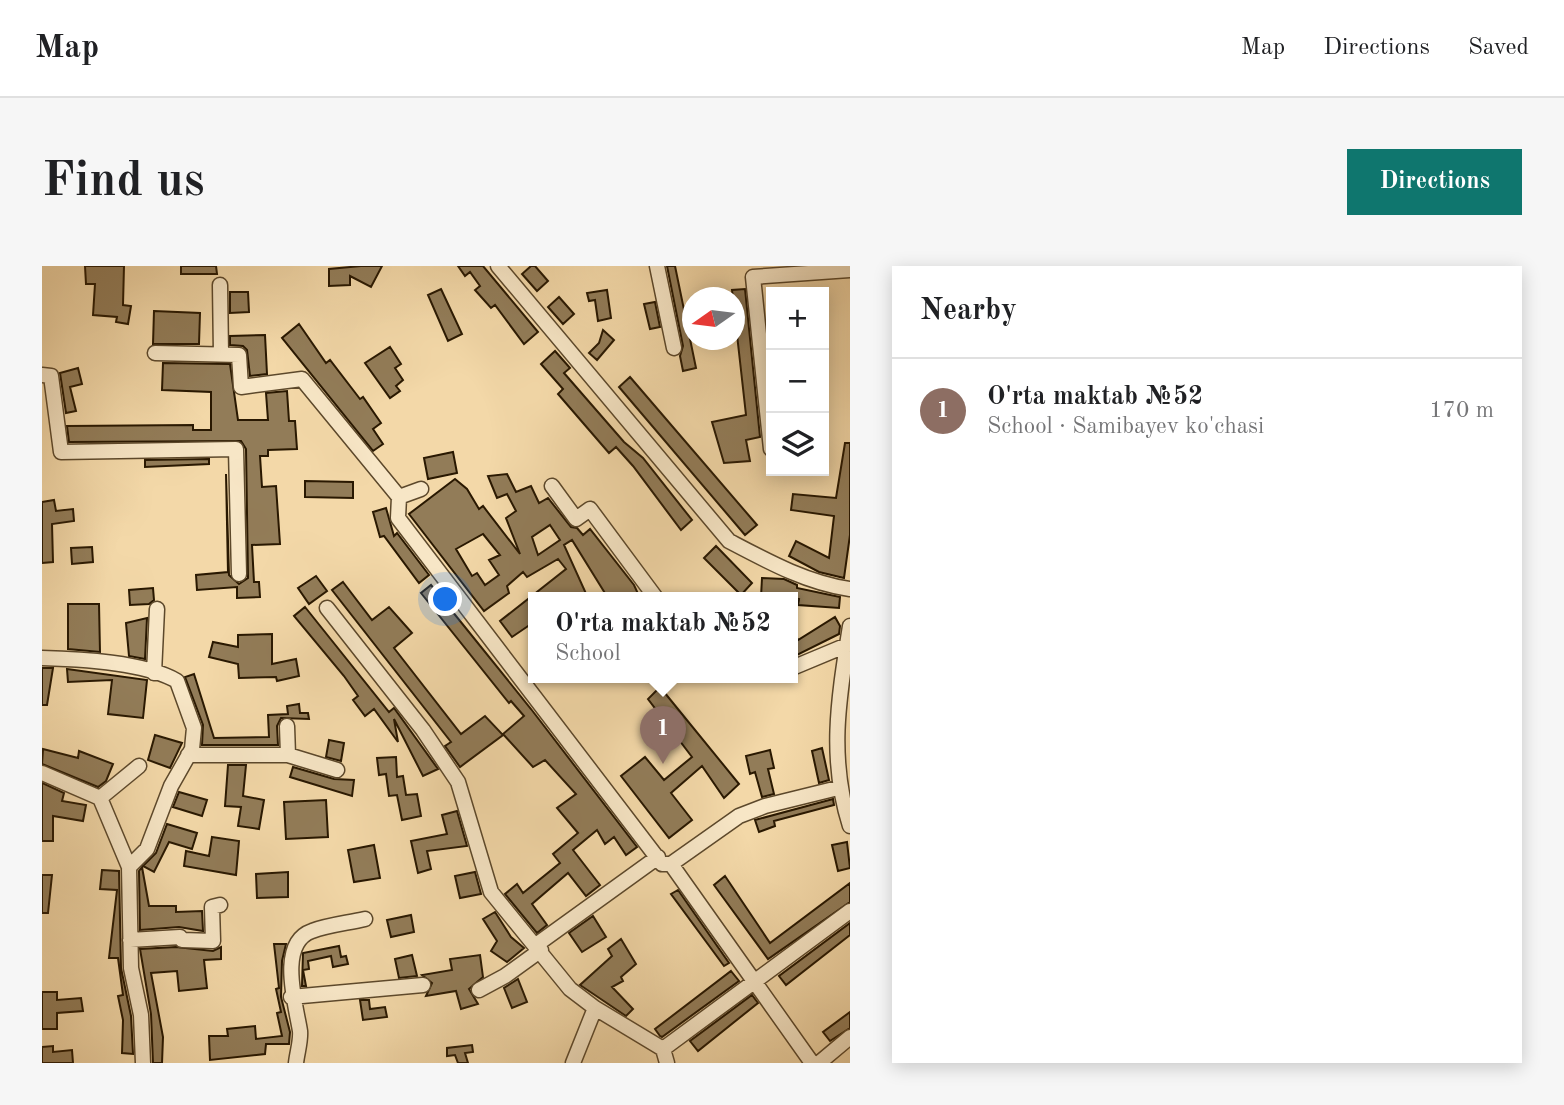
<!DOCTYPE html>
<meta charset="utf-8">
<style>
:root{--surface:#fff;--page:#f6f6f6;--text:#202124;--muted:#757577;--line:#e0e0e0;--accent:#0f766e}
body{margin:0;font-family:"Old Standard TT",serif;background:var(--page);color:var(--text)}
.controls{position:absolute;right:21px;top:21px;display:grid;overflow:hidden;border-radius:0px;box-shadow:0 4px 18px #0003}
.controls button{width:63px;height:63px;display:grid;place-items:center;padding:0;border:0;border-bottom:2px solid var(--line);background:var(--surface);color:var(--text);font:35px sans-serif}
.compass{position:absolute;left:640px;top:21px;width:63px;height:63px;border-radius:50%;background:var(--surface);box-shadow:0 4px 18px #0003;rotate:256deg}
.you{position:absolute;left:404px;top:334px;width:24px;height:24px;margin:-18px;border:5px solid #fff;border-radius:50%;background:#1a73e8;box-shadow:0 0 0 10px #1a73e833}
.badge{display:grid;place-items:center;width:46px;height:46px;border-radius:50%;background:var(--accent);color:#fff;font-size:23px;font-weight:700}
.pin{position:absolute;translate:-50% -58px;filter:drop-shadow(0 2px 4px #0008)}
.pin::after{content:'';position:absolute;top:37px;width:24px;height:21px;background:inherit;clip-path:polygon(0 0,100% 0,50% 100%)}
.popup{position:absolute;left:486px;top:326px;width:270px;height:91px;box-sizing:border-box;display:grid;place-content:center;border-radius:0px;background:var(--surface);filter:drop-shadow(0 2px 5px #0005);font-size:23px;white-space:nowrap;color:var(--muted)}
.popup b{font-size:26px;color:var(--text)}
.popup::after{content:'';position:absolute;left:50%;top:100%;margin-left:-14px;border:14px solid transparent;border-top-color:var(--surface)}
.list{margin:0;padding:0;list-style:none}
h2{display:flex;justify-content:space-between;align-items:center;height:91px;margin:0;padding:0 28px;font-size:30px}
h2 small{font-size:23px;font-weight:400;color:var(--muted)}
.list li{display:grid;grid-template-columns:46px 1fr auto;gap:21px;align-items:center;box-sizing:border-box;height:105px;padding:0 28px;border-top:2px solid var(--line)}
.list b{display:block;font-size:26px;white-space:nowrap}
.list p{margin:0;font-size:23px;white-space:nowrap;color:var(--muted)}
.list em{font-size:23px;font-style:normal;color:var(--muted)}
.icon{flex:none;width:38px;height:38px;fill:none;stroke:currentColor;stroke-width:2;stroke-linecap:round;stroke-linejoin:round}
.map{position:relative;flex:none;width:808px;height:797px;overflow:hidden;border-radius:0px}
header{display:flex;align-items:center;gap:42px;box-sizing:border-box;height:98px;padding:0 35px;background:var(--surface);border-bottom:2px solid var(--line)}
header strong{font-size:33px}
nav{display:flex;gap:38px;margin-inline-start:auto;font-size:24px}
.intro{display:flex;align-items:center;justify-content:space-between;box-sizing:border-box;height:168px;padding:0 42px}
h1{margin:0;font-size:49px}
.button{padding:18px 32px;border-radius:0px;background:var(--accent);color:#fff;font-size:24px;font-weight:700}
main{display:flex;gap:42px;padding:0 42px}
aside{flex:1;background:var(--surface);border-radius:0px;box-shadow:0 4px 18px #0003}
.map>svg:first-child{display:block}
.building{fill:#927c58;stroke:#291801;stroke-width:2;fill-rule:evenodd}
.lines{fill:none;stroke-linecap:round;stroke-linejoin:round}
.minor-casing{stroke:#5c482b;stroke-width:17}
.minor{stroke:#f7e6c6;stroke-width:14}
</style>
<header>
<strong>Map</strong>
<nav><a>Map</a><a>Directions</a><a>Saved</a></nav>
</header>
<div class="intro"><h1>Find us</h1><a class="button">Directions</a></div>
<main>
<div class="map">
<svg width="808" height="797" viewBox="0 0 808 797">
<rect width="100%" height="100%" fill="#f3d8a8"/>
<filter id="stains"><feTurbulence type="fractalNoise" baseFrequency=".00286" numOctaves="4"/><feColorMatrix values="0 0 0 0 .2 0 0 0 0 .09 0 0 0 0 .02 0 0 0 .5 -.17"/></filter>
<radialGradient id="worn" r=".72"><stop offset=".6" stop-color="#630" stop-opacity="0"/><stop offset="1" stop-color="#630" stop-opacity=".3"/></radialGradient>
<!-- building -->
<path class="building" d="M43 0H82L81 39 89 40 86 58 74 56 75 51 51 49 53 18H44Z
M139 0H174L175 8H139Z
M319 0H340L329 21 308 10V19L287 20V3Z
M416 0H441L496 66 482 78 453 39 449 42 433 24 438 20 428 6 423 10Z
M489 0H493L506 15 495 25 480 8Z
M625 0H633L654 102 641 105 638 90 641 80Z
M399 23 420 68 406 75 386 29Z
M703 23 718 171 704 174 708 195 682 197 670 156 704 149 690 24Z
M565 24 569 52 556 55 553 34 547 35 545 27Z
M188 26H206L207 46 188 47Z
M517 31 532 48 521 58 506 41Z
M613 36 618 61 608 63 602 38Z
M112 45 158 47 157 78H111Z
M257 58 284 97 288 94 318 133 321 131 339 157 331 163 341 178 331 185 240 72Z
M561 64 572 74 555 94 547 87 557 77Z
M223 69 225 108 208 110 205 84 201 80 188 79V70Z
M348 81 359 98 353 102 361 114 354 120 358 125 348 132 323 97Z
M513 85 528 102 522 107 582 176 601 192 650 254 639 264 591 200 574 181 567 187 516 128 521 123 499 98Z
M121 97 188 98 196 154H226L224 127 245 125 247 155H253L255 183 226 184V190H218L220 221 234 220 238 278 210 279 212 316H217L218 331 195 332V321L155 324 154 309 186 306 184 208 187 309 197 318 206 312 204 183 199 175 27 176 25 160 151 159V164H169V126L120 124Z
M36 102 40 118 28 121 34 145 24 147 18 107Z
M588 111 715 259 703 269 577 121Z
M803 177H808V269L802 312 777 306 747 290 754 275 787 292 792 250 749 244 751 228 794 232Z
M411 186 415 207 386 213 382 192Z
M167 193V198L103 201V194Z
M465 208 474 226 489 220 497 237 506 232 529 261 535 262 541 269 548 263 592 319 598 332H566L530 274 522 279 546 332H492V356L470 371 458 355 524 303 516 293 485 311 481 306 465 320 467 327 442 345 367 248 413 213 425 223 437 243 441 240 478 288 464 252 474 245 465 228 455 232 446 210ZM508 259 518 274 496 289 490 271ZM441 268 458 289 447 294 457 309 443 319 435 307 430 310 414 283Z
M263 215 311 216V232L263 231Z
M12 234 14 245 31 243 32 255 10 258 11 296 0 297V236Z
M344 242 352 270 355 267 387 309 377 317 342 270 338 271 331 246Z
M674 280 710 317 699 329 662 292Z
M50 281 51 296 30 298 29 282Z
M274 310 285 325 267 338 256 322Z
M720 312 742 313 755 319V322L798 331 797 342 756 339 757 333 751 332 719 331Z
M301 316 330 354 347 341 370 367 352 382 419 468 443 450 461 469 418 501 403 480 409 476 290 324Z
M389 319 489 443 595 581 584 589 572 571 563 578 555 564 531 584 558 619 544 630 526 607 490 638 505 659 495 667 463 628 475 618 481 627 518 597 511 588 536 567 515 542 534 528 503 494 491 501 461 468 482 450 469 435 467 437 379 327Z
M111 322 112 334 107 338 88 339 87 324Z
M26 338H57L58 386 26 383Z
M263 341 347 446 352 442 396 503 381 510 352 453 356 476 332 443 323 450 311 434 316 430 302 410 252 350Z
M793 351 798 360 797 368 751 391V365L756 374Z
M105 352 103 393 87 390 84 357Z
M230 368V398L254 393 257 410 235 415 234 411 197 412 196 398 167 391 171 376 196 381V369Z
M0 402H11L5 439H0Z
M25 403 105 414 101 452 66 448 70 414 26 416Z
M152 408 172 472 227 471 226 449 246 448 245 440 257 438 258 447H266L267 453 239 452 235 460 236 479H160L161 459 143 411Z
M618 421 697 518 682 532 660 500 629 527 650 554 627 572 579 510 603 491 622 514 650 491 606 433Z
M113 469 140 477 128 502 106 494Z
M287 474 302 477 299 495 284 491Z
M780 482 787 514 777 517 770 485Z
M1 483 36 492 37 485 71 498 64 515 56 521 0 498Z
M728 484 732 502 726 503 732 528 720 531 713 506 708 508 704 490Z
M354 491 355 511 361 510 364 529 375 528 379 550 360 554 355 529 347 530 344 508 337 509 335 492Z
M186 499H204L201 530 222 534 217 563 196 560 199 541 183 540Z
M251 501 292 513 312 514 310 530 248 511Z
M0 517 22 527 20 535 44 539 41 555 11 550V575H0Z
M137 526 165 534 160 550 131 541Z
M791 533 792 539 732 555 733 560 717 566 713 554Z
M284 534 286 571 244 573 242 536Z
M415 545 425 580 385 585 389 603 376 607 369 575 405 568 400 549Z
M125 558 155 567 150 583 127 576 112 606 101 600 114 587Z
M170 571 197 575 194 609 142 600 144 585 167 590Z
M805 576 808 602 796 605 790 579Z
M332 579 338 612 312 616 306 584Z
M100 601 107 640H134V646L160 645 161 665 137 661 98 664 97 605Z
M60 604 77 605 79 702 89 750 91 788 80 787 81 754 76 730 81 729 76 692H67L75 624 58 623Z
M246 606V631L215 632 214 608Z
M433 606 439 628 418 632 413 610Z
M0 609H10L6 647H0Z
M683 610 728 677 808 617V636L726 693 672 619Z
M636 624 687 697 682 700 629 628Z
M453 646 469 671 482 682 465 696 449 685 455 675 441 653Z
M369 649 372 666 349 671 345 654Z
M551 650 564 671 540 686 527 667Z
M808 657V669L744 719 737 710Z
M579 673 594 698 579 711 581 715 570 721 591 743 584 750 538 719 570 690 566 683Z
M232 678H244L240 695 239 731 248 766 247 778H224L223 788 168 794 167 770H186L185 763 213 760 214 773 240 770 235 747 239 746 234 723 237 722Z
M297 680 299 691 304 690 306 698 291 701 289 690 266 695 267 703 261 704 264 720H260L261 687Z
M134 681 171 685 179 681V693L162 694 165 722 137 725 135 705 109 707 121 771 120 797H111L109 748 98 683Z
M370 689 375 710 357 712 353 693Z
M438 689 441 711 427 723 436 738 419 743 414 725 384 730 390 717 380 709 410 704 408 693Z
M689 705 697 715 620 771 618 770 613 763Z
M476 713 485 736 470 742 462 722Z
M0 726H15V734L39 732 41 745 15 747V763H0Z
M710 729 716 737 656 785 648 775Z
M318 734H327L328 743 343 741 345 751 321 754Z
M808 746V762L788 775 781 766Z
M430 779 431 786 423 787 426 797H416L413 789 405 790V782Z
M11 780V786L30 784 31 797H0V781Z"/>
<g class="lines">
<defs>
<path id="minor" d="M456 0 687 275C725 295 765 317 808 323
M615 0 632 82
M178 19 179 88
M113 87 197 89 199 121 260 113 357 231
M0 109 9 110 19 186 194 183 197 308
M729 183 711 11 808 4
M510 220 534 253 548 243 614 332
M379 223 357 231 356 252 620 598H629L770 797
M285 342 381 464 416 516 449 626 528 723 553 742 621 783 625 797
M808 360C797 430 786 491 808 560
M0 392C38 393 102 396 135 415L152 462 150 483 129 520 105 583 87 601
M750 402 805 379
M112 407 115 343
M245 460 246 489
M146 489H246L295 504
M0 507 58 532 87 601 89 702 99 749 101 797
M58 532 97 500
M629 598 697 550 723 540 796 522
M88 674 138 671 140 674 171 675 170 641 178 639
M494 679 616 591
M437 724 463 710 499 684
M249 731 381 719
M621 783 808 645
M254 797C255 787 259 775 258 765 254 739 235 677 270 665 286 659 306 657 323 653
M531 797 553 742
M777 797 808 771"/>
</defs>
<!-- minor casing -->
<use href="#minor" class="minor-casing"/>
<!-- minor -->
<use href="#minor" class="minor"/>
</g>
<rect width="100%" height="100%" filter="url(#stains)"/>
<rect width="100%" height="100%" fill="url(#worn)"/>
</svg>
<div class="controls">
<button>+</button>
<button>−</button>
<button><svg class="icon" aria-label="layers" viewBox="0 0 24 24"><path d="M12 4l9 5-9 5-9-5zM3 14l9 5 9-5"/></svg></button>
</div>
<svg class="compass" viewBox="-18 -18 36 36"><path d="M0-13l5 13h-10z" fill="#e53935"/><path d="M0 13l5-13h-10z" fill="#757577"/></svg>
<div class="you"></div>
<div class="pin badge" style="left:621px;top:498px;background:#8d6e63">1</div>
<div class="popup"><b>O'rta maktab №52</b>School</div>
</div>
<aside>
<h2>Nearby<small></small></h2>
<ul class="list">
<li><span class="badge" style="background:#8d6e63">1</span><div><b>O'rta maktab №52</b><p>School · Samibayev ko'chasi</p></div><em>170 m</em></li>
</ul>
</aside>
</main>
